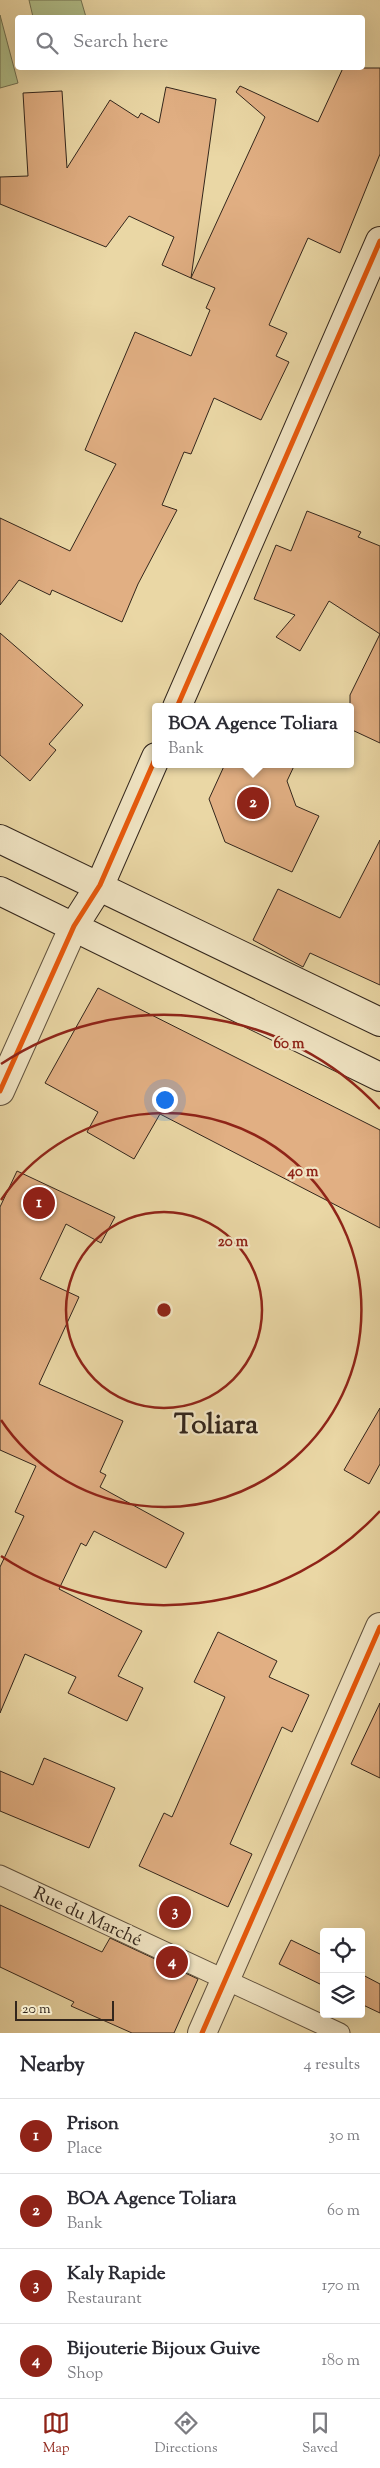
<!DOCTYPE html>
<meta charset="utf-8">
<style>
:root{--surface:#fff;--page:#f2f2f3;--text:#2b2b33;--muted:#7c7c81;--line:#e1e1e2;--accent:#8f2418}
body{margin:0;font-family:"Sorts Mill Goudy",serif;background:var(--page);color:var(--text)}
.controls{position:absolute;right:15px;bottom:15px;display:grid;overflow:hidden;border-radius:5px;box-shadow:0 5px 20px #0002}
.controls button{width:45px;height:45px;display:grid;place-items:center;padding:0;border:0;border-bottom:1px solid var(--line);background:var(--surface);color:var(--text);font:25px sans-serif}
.scale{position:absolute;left:15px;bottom:12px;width:99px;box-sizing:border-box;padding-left:5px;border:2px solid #33261c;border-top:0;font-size:14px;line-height:18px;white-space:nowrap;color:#33261c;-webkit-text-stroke:4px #f1e5c4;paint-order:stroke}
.you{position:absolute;left:164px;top:1099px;width:18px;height:18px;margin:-12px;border:4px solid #fff;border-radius:50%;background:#1a73e8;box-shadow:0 0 0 8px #1a73e833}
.badge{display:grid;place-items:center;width:32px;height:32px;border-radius:50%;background:var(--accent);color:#fff;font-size:16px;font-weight:700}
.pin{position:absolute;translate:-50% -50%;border:2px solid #fff;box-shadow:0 1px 5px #0006}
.popup{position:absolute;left:152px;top:703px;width:202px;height:65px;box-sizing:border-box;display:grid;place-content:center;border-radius:5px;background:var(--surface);filter:drop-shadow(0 1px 4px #0005);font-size:16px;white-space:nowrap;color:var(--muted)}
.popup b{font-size:19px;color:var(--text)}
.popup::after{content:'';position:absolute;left:50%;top:100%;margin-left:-10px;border:10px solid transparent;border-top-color:var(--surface)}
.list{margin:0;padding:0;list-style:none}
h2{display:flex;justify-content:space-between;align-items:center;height:65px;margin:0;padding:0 20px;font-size:21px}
h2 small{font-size:16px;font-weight:400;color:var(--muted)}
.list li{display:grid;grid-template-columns:32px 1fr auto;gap:15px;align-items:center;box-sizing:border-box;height:75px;padding:0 20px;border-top:1px solid var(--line)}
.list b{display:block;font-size:19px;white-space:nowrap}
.list p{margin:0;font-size:16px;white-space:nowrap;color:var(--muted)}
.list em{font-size:16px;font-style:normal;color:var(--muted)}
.icon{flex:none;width:28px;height:28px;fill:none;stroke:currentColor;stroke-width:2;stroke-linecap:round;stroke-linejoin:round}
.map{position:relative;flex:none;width:380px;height:2033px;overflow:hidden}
.search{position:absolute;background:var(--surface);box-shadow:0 5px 20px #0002;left:15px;right:15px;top:15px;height:55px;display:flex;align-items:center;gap:12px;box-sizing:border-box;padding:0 18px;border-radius:5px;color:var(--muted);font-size:19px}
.sheet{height:365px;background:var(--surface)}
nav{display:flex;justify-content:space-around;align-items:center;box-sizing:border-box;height:70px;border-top:1px solid var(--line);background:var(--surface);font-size:14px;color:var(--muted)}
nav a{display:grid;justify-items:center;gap:2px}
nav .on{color:var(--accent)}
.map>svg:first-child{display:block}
.green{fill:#b1bf8a;stroke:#727253}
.building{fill:#e1af83;stroke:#33261c}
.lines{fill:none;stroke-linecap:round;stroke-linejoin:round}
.lane-casing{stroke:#61523e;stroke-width:21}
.street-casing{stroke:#61523e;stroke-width:30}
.secondary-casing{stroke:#33261c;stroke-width:30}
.lane{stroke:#f1e5c4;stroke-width:19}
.street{stroke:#f1e5c4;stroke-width:28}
.secondary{stroke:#f1e5c4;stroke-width:28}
.cycleway-casing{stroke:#f1e5c4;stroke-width:8}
.cycleway{stroke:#e8590c;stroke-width:5}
.ring{fill:none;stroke:#8f2418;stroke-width:2.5}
.labels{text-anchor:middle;stroke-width:4.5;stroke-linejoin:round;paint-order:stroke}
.street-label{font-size:18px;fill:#33261c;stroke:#f1e5c4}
.town-label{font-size:28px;font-weight:bold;fill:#33261c;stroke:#f1e5c4}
.centre{fill:#8f2418;stroke:#f1e5c4;stroke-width:2.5}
.ring-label{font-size:15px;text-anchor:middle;font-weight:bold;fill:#8f2418;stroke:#f1e5c4;stroke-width:4.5;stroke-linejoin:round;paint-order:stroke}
</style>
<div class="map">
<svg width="380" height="2033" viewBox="0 0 380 2033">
<rect width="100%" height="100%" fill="#ead7a5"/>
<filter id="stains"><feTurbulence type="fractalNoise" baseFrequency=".004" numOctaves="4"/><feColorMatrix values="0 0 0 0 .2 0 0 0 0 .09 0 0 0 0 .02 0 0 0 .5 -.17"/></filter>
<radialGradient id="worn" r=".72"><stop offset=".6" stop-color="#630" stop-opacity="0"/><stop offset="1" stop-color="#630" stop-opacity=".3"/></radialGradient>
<!-- green -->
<path class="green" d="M29 0H81L86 17H33Z
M0 15 18 83 0 88Z"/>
<!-- building -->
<path class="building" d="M343 68H380V154L340 253 308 238 269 325 287 333 276 356 289 362 261 420 214 398 191 454 184 452 162 505 177 510 138 584 122 622 52 590 50 595 19 580 0 605V518L70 551 116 464 85 450 135 332 191 356 210 310 206 308 215 288 191 278 265 117 236 92 240 86 318 122Z
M166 87 216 99 191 278 162 265 174 237 129 216 106 247 0 204V177L28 176 23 93 62 91 67 168 110 100 138 118 141 113 159 123Z
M307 511 361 532 358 537 380 546V634L329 601 300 651 276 637 295 615 254 599 276 545 291 551Z
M0 633 83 705 49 744 56 750 30 781 0 755Z
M380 634V743L350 729V695Z
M225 764H295L287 781 296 806 319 816 292 872 225 842 209 799Z
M380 840V985L310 953 303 967 253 940 278 889 340 918Z
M98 988 380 1130V1228L160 1114 134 1159 87 1132 98 1112 45 1083Z
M17 1171 115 1217 101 1243 66 1224 40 1279 79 1297 39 1384 123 1421 100 1472 106 1475 100 1487 184 1533 166 1568 94 1531 86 1546 81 1543 59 1589 142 1631 118 1676 143 1688 127 1721 68 1693 76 1677 25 1654 0 1713V1567L24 1516 15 1512 36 1466 0 1450V1207Z
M380 1408V1464L369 1484 344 1470Z
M218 1632 277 1661 269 1677 309 1695 292 1732 282 1727 230 1844 252 1854 228 1907 139 1866 164 1813 172 1817 225 1697 194 1682Z
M380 1703V1778L351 1764Z
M44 1758 115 1788 89 1848 0 1811V1771L33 1785Z
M0 1905 102 1952 110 1938 198 1979 174 2033H132L71 2006 74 2002 0 1967Z
M291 1940 324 1956V1986L279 1964Z
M361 1974 380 1984V2013L361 2004Z"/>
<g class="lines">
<defs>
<path id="lane" d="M0 1875 340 2033"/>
<path id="street" d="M0 1091 74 926
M202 2033 380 1627"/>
<path id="secondary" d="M177 707 380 241
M0 839 380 1022
M0 891 380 1077
M74 926 100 885 156 757"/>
</defs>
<!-- lane casing -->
<use href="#lane" class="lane-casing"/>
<!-- street casing -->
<use href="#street" class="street-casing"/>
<!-- secondary casing -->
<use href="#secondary" class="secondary-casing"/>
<!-- lane -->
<use href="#lane" class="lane"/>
<!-- street -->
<use href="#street" class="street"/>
<!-- secondary -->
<use href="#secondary" class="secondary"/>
<defs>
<path id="cycleway" d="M177 707 380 241
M0 1091 74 926 100 885 156 757
M202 2033 380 1627"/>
</defs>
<!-- cycleway casing -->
<use href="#cycleway" class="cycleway-casing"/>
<!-- cycleway -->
<use href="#cycleway" class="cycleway"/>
</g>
<!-- distance rings -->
<g class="ring">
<circle cx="164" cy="1310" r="98"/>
<path d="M1 1200A197 197 0 1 1 1 1420"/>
<path d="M380 1511A295 295 0 0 1 1 1556M1 1064A295 295 0 0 1 380 1109"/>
</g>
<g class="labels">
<!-- street labels -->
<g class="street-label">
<text transform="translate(88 1916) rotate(25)" y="6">Rue du Marché</text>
</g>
<!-- town labels -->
<g class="town-label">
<text x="216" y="1433">Toliara</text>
</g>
</g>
<circle cx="164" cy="1310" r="8" class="centre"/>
<g class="ring-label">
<text x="289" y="1048">60 m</text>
<text x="303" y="1176">40 m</text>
<text x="233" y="1246">20 m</text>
</g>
<rect width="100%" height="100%" filter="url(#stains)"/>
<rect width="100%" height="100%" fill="url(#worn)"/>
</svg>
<div class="controls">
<button><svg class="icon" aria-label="locate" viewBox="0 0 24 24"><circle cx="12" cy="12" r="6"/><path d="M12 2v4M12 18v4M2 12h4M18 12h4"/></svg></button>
<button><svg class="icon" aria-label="layers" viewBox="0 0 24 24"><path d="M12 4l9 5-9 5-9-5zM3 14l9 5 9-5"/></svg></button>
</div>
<div class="scale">20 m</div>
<div class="you"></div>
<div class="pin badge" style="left:39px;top:1203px">1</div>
<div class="pin badge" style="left:253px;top:803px">2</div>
<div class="popup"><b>BOA Agence Toliara</b>Bank</div>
<div class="pin badge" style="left:175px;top:1912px">3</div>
<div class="pin badge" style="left:172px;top:1962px">4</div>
<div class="search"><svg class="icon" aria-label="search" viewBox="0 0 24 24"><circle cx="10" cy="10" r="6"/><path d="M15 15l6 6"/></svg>Search here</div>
</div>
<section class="sheet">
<h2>Nearby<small>4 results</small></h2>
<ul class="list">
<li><span class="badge">1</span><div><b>Prison</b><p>Place</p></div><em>30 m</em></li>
<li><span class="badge">2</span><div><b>BOA Agence Toliara</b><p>Bank</p></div><em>60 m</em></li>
<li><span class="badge">3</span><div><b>Kaly Rapide</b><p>Restaurant</p></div><em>170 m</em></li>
<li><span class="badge">4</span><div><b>Bijouterie Bijoux Guive</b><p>Shop</p></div><em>180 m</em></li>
</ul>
</section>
<nav>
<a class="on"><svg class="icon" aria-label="map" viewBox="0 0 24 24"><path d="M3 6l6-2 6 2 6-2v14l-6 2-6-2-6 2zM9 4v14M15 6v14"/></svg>Map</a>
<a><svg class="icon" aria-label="directions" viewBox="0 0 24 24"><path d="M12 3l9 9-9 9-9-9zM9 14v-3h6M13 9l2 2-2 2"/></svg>Directions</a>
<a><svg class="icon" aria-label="saved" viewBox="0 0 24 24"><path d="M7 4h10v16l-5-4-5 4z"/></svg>Saved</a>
</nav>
